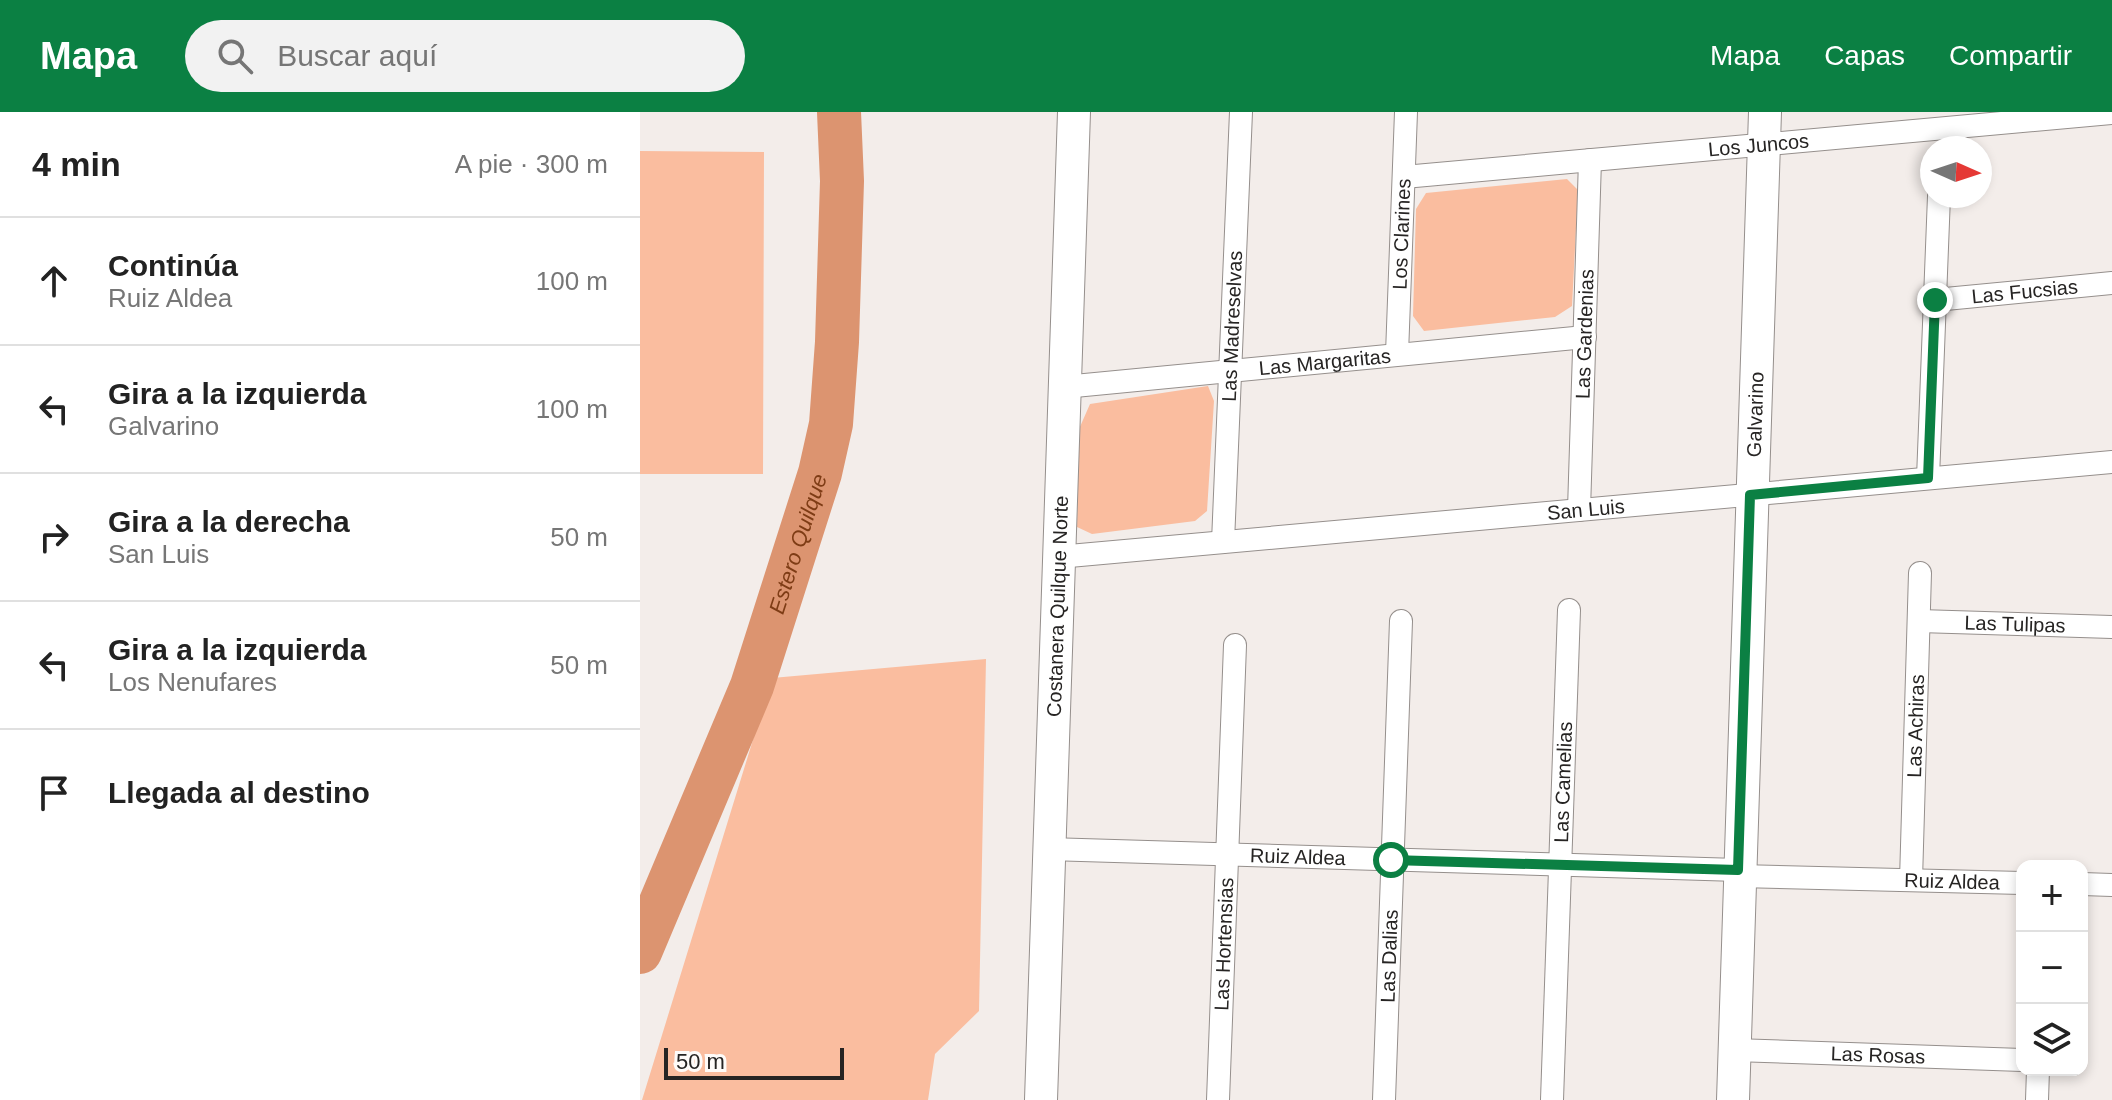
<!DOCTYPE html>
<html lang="es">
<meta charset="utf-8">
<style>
:root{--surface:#fff;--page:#f2f2f2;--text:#222;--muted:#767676;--line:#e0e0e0;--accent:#0b8043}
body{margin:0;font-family:Helvetica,sans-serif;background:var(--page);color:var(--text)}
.controls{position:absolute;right:24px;bottom:24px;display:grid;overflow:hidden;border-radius:16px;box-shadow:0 4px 12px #0003}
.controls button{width:72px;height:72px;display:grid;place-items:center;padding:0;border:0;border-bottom:2px solid var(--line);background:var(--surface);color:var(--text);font:40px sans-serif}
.compass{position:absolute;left:1280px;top:24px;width:72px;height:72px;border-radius:50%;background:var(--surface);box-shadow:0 4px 12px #0003;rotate:93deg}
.scale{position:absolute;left:24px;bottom:20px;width:180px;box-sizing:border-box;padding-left:8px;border:4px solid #262423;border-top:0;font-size:22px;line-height:28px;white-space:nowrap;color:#262423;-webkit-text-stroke:6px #fefbf9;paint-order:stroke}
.stop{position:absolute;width:24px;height:24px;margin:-18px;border:6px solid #0b8043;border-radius:50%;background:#fff}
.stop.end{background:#0b8043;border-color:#fff;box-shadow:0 2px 8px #0008}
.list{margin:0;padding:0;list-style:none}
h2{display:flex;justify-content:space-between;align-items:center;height:104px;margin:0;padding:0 32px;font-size:34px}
h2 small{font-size:26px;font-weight:400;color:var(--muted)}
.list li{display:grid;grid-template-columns:52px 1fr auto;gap:24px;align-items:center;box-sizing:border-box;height:128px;padding:0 32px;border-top:2px solid var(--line)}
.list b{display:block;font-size:30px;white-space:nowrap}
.list p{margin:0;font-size:26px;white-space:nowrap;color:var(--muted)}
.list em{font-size:26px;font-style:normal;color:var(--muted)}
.icon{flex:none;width:44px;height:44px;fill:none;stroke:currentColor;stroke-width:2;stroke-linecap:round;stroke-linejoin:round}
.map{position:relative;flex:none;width:1472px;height:988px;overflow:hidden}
header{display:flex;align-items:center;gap:48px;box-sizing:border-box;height:112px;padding:0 40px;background:var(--accent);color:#fff}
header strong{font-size:38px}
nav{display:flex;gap:44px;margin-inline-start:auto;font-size:28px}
.search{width:560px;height:72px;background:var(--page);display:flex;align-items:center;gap:20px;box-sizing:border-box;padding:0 28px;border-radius:44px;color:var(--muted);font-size:30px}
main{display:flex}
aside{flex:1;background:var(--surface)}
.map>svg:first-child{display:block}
.green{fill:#fabd9f}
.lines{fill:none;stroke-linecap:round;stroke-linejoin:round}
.river{stroke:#dc9470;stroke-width:44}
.street-casing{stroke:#958f8c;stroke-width:24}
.secondary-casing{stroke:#958f8c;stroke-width:34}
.street{stroke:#fff;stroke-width:22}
.secondary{stroke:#fff;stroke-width:32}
.route{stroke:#0b8043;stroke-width:10}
.labels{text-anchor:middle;stroke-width:6;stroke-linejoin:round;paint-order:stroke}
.street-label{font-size:20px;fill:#262423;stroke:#fefbf9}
.water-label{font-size:22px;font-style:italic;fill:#7e3c15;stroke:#fefbf9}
</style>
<header>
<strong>Mapa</strong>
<div class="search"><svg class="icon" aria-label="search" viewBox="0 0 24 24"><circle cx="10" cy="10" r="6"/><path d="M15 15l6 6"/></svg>Buscar aquí</div>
<nav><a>Mapa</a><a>Capas</a><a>Compartir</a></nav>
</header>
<main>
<aside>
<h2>4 min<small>A pie · 300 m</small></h2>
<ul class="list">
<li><svg class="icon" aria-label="ahead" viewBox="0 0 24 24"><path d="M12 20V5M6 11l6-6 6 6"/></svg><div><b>Continúa</b><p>Ruiz Aldea</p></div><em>100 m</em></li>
<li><svg class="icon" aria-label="left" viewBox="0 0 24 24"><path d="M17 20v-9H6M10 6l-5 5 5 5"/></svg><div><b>Gira a la izquierda</b><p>Galvarino</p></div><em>100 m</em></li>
<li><svg class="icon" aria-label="right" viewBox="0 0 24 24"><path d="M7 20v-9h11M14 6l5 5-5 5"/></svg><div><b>Gira a la derecha</b><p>San Luis</p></div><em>50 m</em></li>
<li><svg class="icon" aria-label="left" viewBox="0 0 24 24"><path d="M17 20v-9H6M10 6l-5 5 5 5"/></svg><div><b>Gira a la izquierda</b><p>Los Nenufares</p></div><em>50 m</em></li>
<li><svg class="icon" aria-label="arrive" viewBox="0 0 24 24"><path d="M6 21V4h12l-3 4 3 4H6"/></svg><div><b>Llegada al destino</b></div></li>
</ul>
</aside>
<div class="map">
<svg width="1472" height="988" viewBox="0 0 1472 988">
<rect width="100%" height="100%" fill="#f3edea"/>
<!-- green -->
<path class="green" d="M0 39 124 40 123 362H0Z
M927 67 938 78 932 194 915 205 784 219 773 204 776 97 786 81Z
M568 274 574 289 567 399 555 409 452 422 437 415 439 317 450 292Z
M346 547 339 899 295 942 288 988H2L132 566Z"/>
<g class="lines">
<!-- river -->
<path class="river" id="s1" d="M0 840 112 574 180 361 191 312 197 230 202 69 199 0"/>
<defs>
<g id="street">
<path id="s2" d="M764 65 1472 1"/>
<path id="s3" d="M1295 188 1472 171"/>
<path id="s4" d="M757 242 766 0"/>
<path id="s5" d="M424 275 945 225"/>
<path d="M1288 366 1299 84"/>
<path id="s6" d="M939 398 950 48"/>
<path id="s7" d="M583 430 601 0"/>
<path id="s8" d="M418 445 1472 350"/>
<path id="s9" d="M1279 509 1472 515"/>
<path id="s10" d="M408 737 1098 758"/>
<path id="s11" d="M1098 764 1382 771"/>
<path id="s12" d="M1271 768 1280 461"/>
<path d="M1442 772 1472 773"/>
<path id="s13" d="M1094 938 1382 948"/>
<path id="s14" d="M578 988 595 533"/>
<path id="s15" d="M744 988 761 509"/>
<path id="s16" d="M912 988 929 498"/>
<path d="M1397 988 1398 958"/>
</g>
<g id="secondary">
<path id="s17" d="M401 988 434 0"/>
<path id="s18" d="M1093 988 1125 0"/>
</g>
</defs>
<!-- street casing -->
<use href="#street" class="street-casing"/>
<!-- secondary casing -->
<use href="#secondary" class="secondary-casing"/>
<!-- street -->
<use href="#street" class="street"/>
<!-- secondary -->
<use href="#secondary" class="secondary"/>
</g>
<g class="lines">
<!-- route -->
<path class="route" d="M751 748 1098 758 1110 383 1288 366 1295 188"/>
</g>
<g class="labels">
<!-- street labels -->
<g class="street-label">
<text dy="7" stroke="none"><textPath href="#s2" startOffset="356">Los Juncos</textPath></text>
<text dy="7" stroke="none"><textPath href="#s4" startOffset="120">Los Clarines</textPath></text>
<text dy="7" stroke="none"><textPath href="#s3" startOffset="90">Las Fucsias</textPath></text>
<text dy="7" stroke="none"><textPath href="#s7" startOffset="216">Las Madreselvas</textPath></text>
<text dy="7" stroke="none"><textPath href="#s6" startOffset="176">Las Gardenias</textPath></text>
<text dy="7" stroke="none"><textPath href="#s5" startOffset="262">Las Margaritas</textPath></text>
<text dy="7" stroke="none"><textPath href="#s18" startOffset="686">Galvarino</textPath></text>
<text dy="7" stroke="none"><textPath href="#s8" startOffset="530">San Luis</textPath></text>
<text dy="7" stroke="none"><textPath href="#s17" startOffset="494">Costanera Quilque Norte</textPath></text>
<text dy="7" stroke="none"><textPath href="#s9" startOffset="96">Las Tulipas</textPath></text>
<text dy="7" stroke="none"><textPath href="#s12" startOffset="154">Las Achiras</textPath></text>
<text dy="7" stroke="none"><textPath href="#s16" startOffset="318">Las Camelias</textPath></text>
<text dy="7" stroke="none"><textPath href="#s10" startOffset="250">Ruiz Aldea</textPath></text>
<text dy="7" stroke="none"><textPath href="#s11" startOffset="214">Ruiz Aldea</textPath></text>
<text dy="7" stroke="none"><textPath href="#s14" startOffset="156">Las Hortensias</textPath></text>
<text dy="7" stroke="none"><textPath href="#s15" startOffset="144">Las Dalias</textPath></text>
<text dy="7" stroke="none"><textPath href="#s13" startOffset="144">Las Rosas</textPath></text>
</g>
<!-- water labels -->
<g class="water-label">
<text dy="8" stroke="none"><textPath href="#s1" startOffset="438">Estero Quilque</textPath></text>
</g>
</g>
</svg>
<div class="controls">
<button>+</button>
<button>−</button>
<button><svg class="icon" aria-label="layers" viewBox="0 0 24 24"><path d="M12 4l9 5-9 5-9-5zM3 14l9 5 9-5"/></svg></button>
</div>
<svg class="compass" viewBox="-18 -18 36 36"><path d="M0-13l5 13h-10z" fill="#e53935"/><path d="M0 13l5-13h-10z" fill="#767676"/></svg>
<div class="scale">50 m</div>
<div class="stop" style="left:751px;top:748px"></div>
<div class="stop end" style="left:1295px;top:188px"></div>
</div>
</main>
